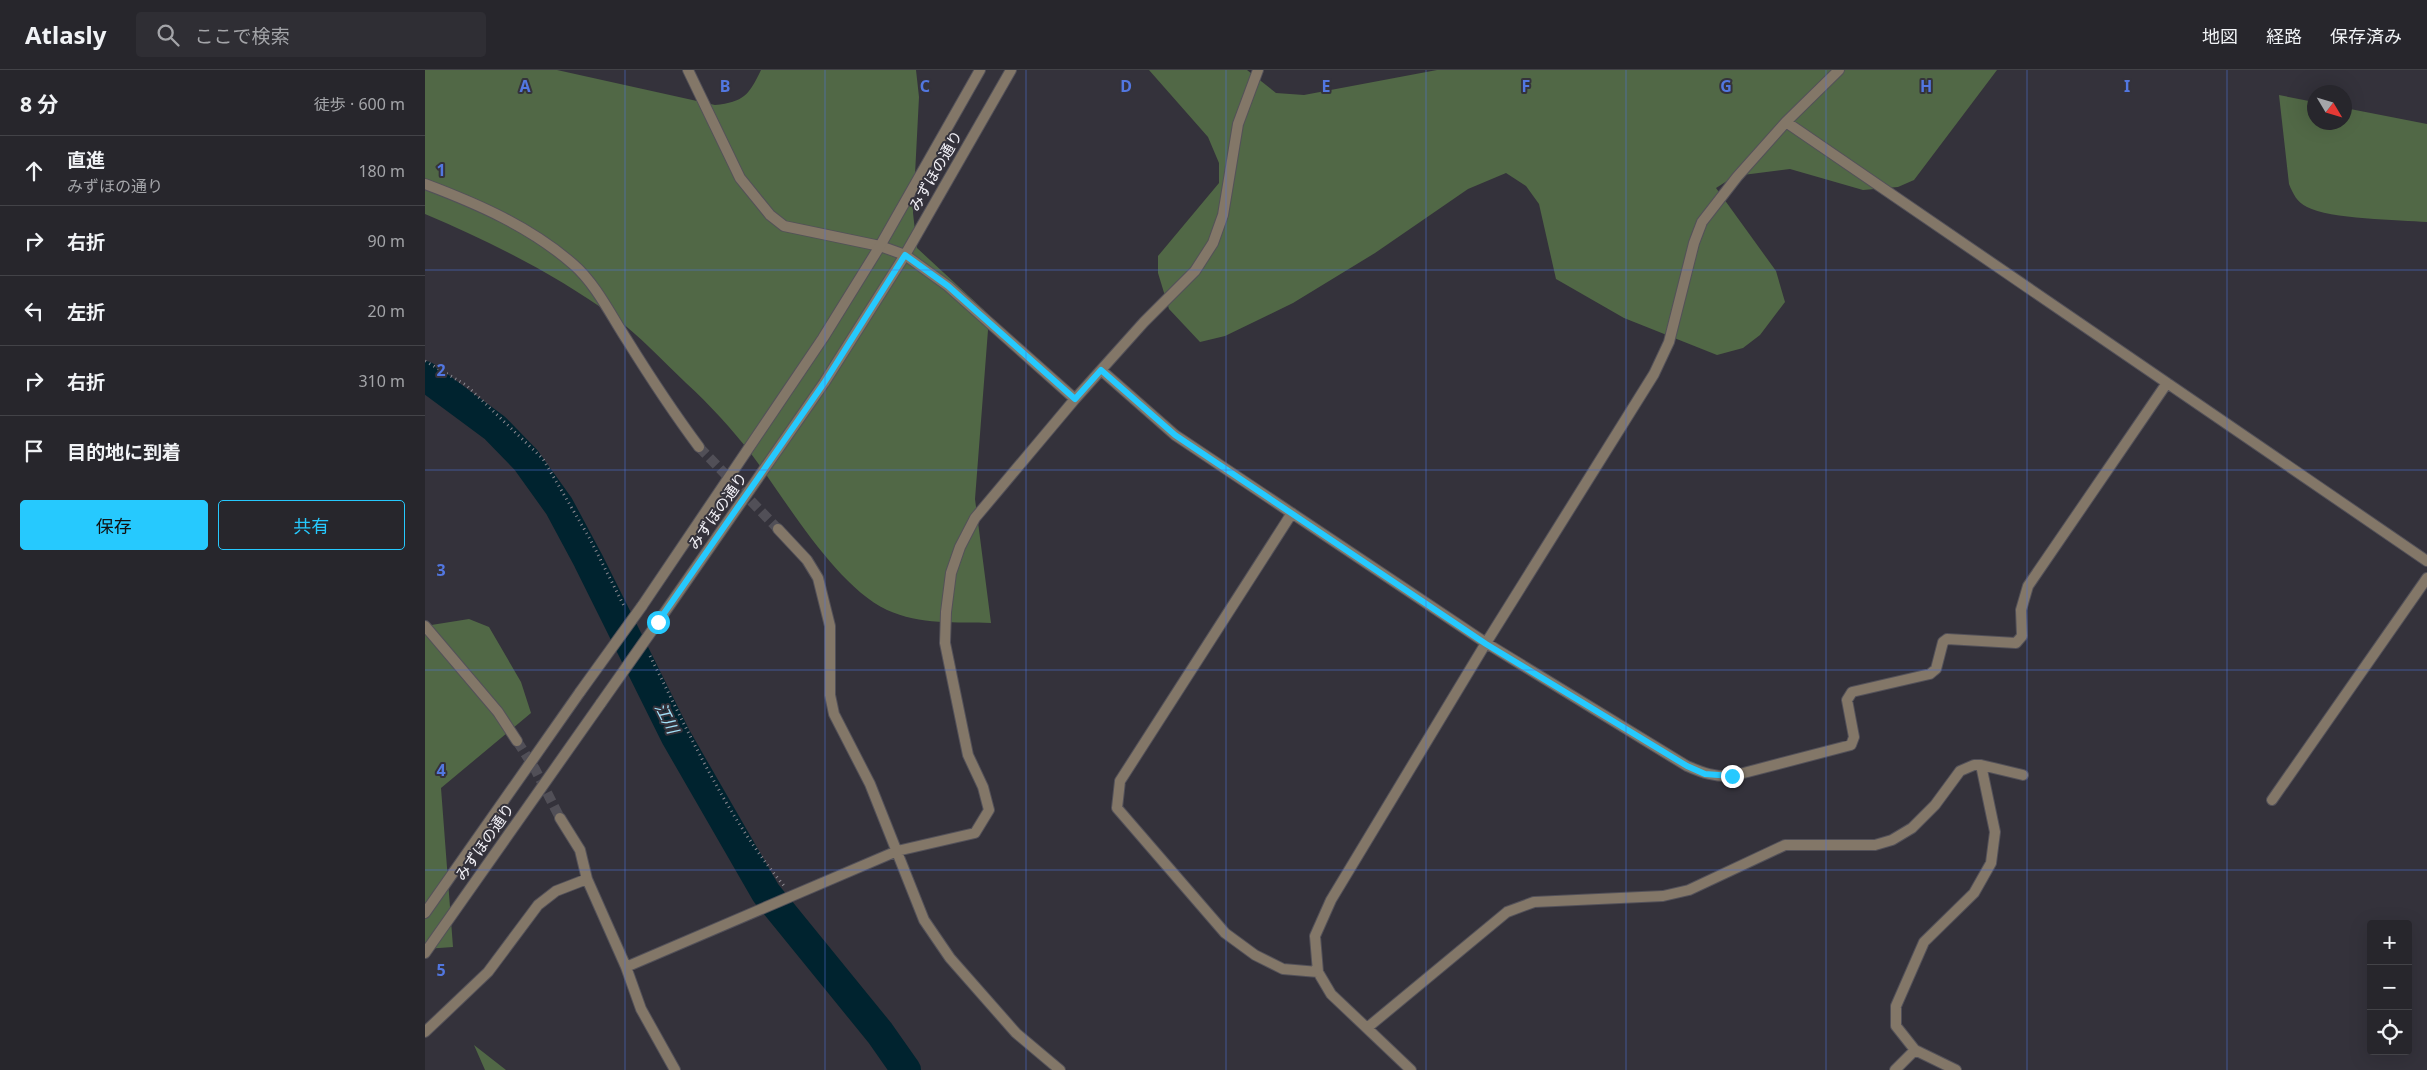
<!DOCTYPE html>
<html lang="ja">
<meta charset="utf-8">
<style>
:root{--surface:#27262c;--page:#2f2e34;--text:#f1f3f6;--muted:#a4a5a9;--line:#434348;--accent:#26c9fe}
body{margin:0;font-family:"Noto Sans","Noto Sans JP",sans-serif;background:var(--page);color:var(--text)}
.controls{position:absolute;right:15px;bottom:15px;display:grid;overflow:hidden;border-radius:5px;box-shadow:0 5px 20px #0002}
.controls button{width:45px;height:45px;display:grid;place-items:center;padding:0;border:0;border-bottom:1px solid var(--line);background:var(--surface);color:var(--text);font:25px sans-serif}
.compass{position:absolute;left:1882px;top:15px;width:45px;height:45px;border-radius:50%;background:var(--surface);box-shadow:0 5px 20px #0002;rotate:128deg}
.stop{position:absolute;width:15px;height:15px;margin:-11px;border:4px solid #26c9fe;border-radius:50%;background:#fff}
.stop.end{background:#26c9fe;border-color:#fff;box-shadow:0 1px 5px #0008}
.list{margin:0;padding:0;list-style:none}
h2{display:flex;justify-content:space-between;align-items:center;height:65px;margin:0;padding:0 20px;font-size:21px}
h2 small{font-size:16px;font-weight:400;color:var(--muted)}
.list li{display:grid;grid-template-columns:32px 1fr auto;gap:15px;align-items:center;box-sizing:border-box;height:70px;padding:0 20px;border-top:1px solid var(--line)}
.list b{display:block;font-size:19px;white-space:nowrap}
.list p{margin:0;font-size:16px;white-space:nowrap;color:var(--muted)}
.list em{font-size:16px;font-style:normal;color:var(--muted)}
.actions{display:flex;gap:10px;padding:15px 20px}
.actions a{flex:1;padding:11px 0;border:1px solid var(--accent);border-radius:5px;text-align:center;font-size:18px;color:var(--accent)}
.actions .main{background:var(--accent);color:#111}
.icon{flex:none;width:28px;height:28px;fill:none;stroke:currentColor;stroke-width:2;stroke-linecap:round;stroke-linejoin:round}
.map{position:relative;flex:none;width:2002px;height:1000px;overflow:hidden}
header{display:flex;align-items:center;gap:30px;box-sizing:border-box;height:70px;padding:0 25px;background:var(--surface);border-bottom:1px solid var(--line)}
header strong{font-size:24px}
nav{display:flex;gap:28px;margin-inline-start:auto;font-size:18px}
.search{width:350px;height:45px;background:var(--page);display:flex;align-items:center;gap:12px;box-sizing:border-box;padding:0 18px;border-radius:5px;color:var(--muted);font-size:19px}
main{display:flex}
aside{flex:1;background:var(--surface)}
.map>svg:first-child{display:block}
.forest{fill:#516846}
.lines{fill:none;stroke-linecap:round;stroke-linejoin:round}
.river{stroke:#00232f;stroke-width:30}
.minor-tunnel{stroke:#514f57;stroke-width:10;stroke-dasharray:10 5;stroke-linecap:butt}
.minor-casing{stroke:#535159;stroke-width:12}
.tertiary-casing{stroke:#535159;stroke-width:12}
.path{stroke:#8c8a92;stroke-width:3;stroke-dasharray:1 4;stroke-linecap:butt}
.minor{stroke:#837768;stroke-width:10}
.tertiary{stroke:#837768;stroke-width:10}
.tertiary-bridge-casing{stroke:#535159;stroke-width:12;stroke-linecap:butt}
.tertiary-bridge{stroke:#837768;stroke-width:10}
.route{stroke:#26c9fe;stroke-width:6}
.grid{fill:none;stroke:#5277e0;stroke-width:1;stroke-opacity:0.55}
.labels{text-anchor:middle;stroke-width:4;stroke-linejoin:round;paint-order:stroke}
.street-label{font-size:15px;fill:#f3f2f8;stroke:#34323b}
.water-label{font-size:16px;font-style:italic;fill:#a3e1f9;stroke:#34323b}
.grid-label{font-size:16px;text-anchor:middle;font-weight:bold;fill:#5277e0;stroke:#34323b;stroke-width:4;stroke-linejoin:round;paint-order:stroke}
</style>
<header>
<strong>Atlasly</strong>
<div class="search"><svg class="icon" aria-label="search" viewBox="0 0 24 24"><circle cx="10" cy="10" r="6"/><path d="M15 15l6 6"/></svg>ここで検索</div>
<nav><a>地図</a><a>経路</a><a>保存済み</a></nav>
</header>
<main>
<aside>
<h2>8 分<small>徒歩 · 600 m</small></h2>
<ul class="list">
<li><svg class="icon" aria-label="ahead" viewBox="0 0 24 24"><path d="M12 20V5M6 11l6-6 6 6"/></svg><div><b>直進</b><p>みずほの通り</p></div><em>180 m</em></li>
<li><svg class="icon" aria-label="right" viewBox="0 0 24 24"><path d="M7 20v-9h11M14 6l5 5-5 5"/></svg><div><b>右折</b></div><em>90 m</em></li>
<li><svg class="icon" aria-label="left" viewBox="0 0 24 24"><path d="M17 20v-9H6M10 6l-5 5 5 5"/></svg><div><b>左折</b></div><em>20 m</em></li>
<li><svg class="icon" aria-label="right" viewBox="0 0 24 24"><path d="M7 20v-9h11M14 6l5 5-5 5"/></svg><div><b>右折</b></div><em>310 m</em></li>
<li><svg class="icon" aria-label="arrive" viewBox="0 0 24 24"><path d="M6 21V4h12l-3 4 3 4H6"/></svg><div><b>目的地に到着</b></div></li>
</ul>
<div class="actions"><a class="main">保存</a><a>共有</a></div>
</aside>
<div class="map">
<svg width="2002" height="1000" viewBox="0 0 2002 1000">
<rect width="100%" height="100%" fill="#34323b"/>
<!-- forest -->
<path class="forest" d="M0 0H132L290 35C319 32 324 25 336 0H491L494 27 488 143 492 178 559 240 563 260 550 429 566 553C532 552 495 555 462 540 410 515 362 432 327 385 308 360 284 334 261 313 238 291 214 265 188 246 130 204 66 172 0 144Z
M724 0H822L851 23 879 25 1012 0H1572L1489 110 1473 117 1438 120 1365 99 1310 106 1291 118 1351 201 1360 232 1335 265 1318 278 1292 285 1199 248 1131 209 1114 134 1101 116 1081 103 1043 119 950 183 868 233 800 266 775 272 744 239 733 203V186L794 113V93L783 67Z
M1854 25 1889 32 1890 52H1920V38L2002 54V152C1975 150 1904 149 1882 137 1872 132 1868 124 1864 114Z
M44 549 64 557 96 612 106 643 16 718 28 877 0 879V556Z
M49 975 81 1000H60Z"/>
<g class="lines">
<!-- river -->
<path class="river" d="M0 306 70 358 101 390 134 436 163 490 251 667 341 823 455 963 481 1000"/>
<!-- minor-tunnel -->
<path class="minor-tunnel" d="M274 377 353 459
M92 671 110 699 135 748"/>
<defs>
<path id="minor" d="M263 0 315 108 345 145 359 156 455 176 480 185 523 216 650 329
M1361 52 2002 491
M0 114C53 134 106 157 149 195 170 213 187 247 202 270 225 307 248 342 274 377
M676 300 750 365 1061 573 1262 696C1278 703 1290 707 1307 706L1426 675 1429 667 1422 630 1427 622 1505 604 1511 599 1518 572 1522 569 1591 573 1597 566 1596 540 1603 516 1742 313
M867 443 695 711 692 738 800 863 830 885 858 899 893 902
M353 459 382 490 393 508 405 556V625L409 644 445 714 499 850 525 888 591 963 635 1000
M0 556 73 642 92 671
M1847 730 2002 508
M135 748 155 780 162 809 201 897 216 939 250 1000
M201 897 472 781 550 763 564 740 558 717 543 685 520 573 521 542 526 503 535 477 550 448 650 329 719 252 770 201 788 173 798 145 813 54 833 0
M942 958 1082 842 1109 832 1238 826 1264 820 1360 775H1450L1467 770 1487 758 1510 735 1535 701 1549 695H1556L1598 705
M0 962 63 902 113 835 131 821 162 809
M986 1000 906 924 893 902 890 866 906 830 1061 573 1229 304 1244 272 1269 173 1277 152 1312 107 1361 52 1414 0
M1470 1000 1490 980
M1531 1000 1490 980 1471 956V936L1499 872 1549 823 1566 793 1570 762 1556 695"/>
<path id="tertiary" d="M217 536 398 268 455 176 555 0
M233 552 399 313 480 185 586 0
M0 843 155 622
M0 883 176 633"/>
</defs>
<!-- minor casing -->
<use href="#minor" class="minor-casing"/>
<!-- tertiary casing -->
<use href="#tertiary" class="tertiary-casing"/>
<!-- path -->
<path class="path" d="M0 291 41 315 118 389 165 469 200 538
M225 586C265 665 302 748 360 817"/>
<!-- minor -->
<use href="#minor" class="minor"/>
<!-- tertiary -->
<use href="#tertiary" class="tertiary"/>
<defs>
<path id="tertiary-bridge" d="M155 622 217 536
M176 633 233 552"/>
</defs>
<!-- tertiary-bridge casing -->
<use href="#tertiary-bridge" class="tertiary-bridge-casing"/>
<!-- tertiary-bridge -->
<use href="#tertiary-bridge" class="tertiary-bridge"/>
</g>
<g class="lines">
<!-- route -->
<path class="route" d="M233 552 399 313 480 185 523 216 650 329 676 300 750 365 1061 574 1262 696 1280 704 1307 706"/>
</g>
<!-- grid -->
<path class="grid" d="M200 0V1000M400 0V1000M601 0V1000M801 0V1000M1001 0V1000M1201 0V1000M1401 0V1000M1602 0V1000M1802 0V1000M0 200H2002M0 400H2002M0 600H2002M0 800H2002"/>
<g class="labels">
<!-- street labels -->
<g class="street-label">
<text transform="translate(511 101) rotate(-60)" y="5">みずほの通り</text>
<text transform="translate(293 441) rotate(-55)" y="5">みずほの通り</text>
<text transform="translate(60 772) rotate(-55)" y="5">みずほの通り</text>
</g>
<!-- water labels -->
<g class="water-label">
<text transform="translate(242 648) rotate(63)" y="6">江川</text>
</g>
</g>
<g class="grid-label">
<text x="100" y="22">A</text>
<text x="300" y="22">B</text>
<text x="500" y="22">C</text>
<text x="701" y="22">D</text>
<text x="901" y="22">E</text>
<text x="1101" y="22">F</text>
<text x="1301" y="22">G</text>
<text x="1501" y="22">H</text>
<text x="1702" y="22">I</text>
<text x="16" y="106">1</text>
<text x="16" y="306">2</text>
<text x="16" y="506">3</text>
<text x="16" y="706">4</text>
<text x="16" y="906">5</text>
</g>
</svg>
<div class="controls">
<button>+</button>
<button>−</button>
<button><svg class="icon" aria-label="locate" viewBox="0 0 24 24"><circle cx="12" cy="12" r="6"/><path d="M12 2v4M12 18v4M2 12h4M18 12h4"/></svg></button>
</div>
<svg class="compass" viewBox="-18 -18 36 36"><path d="M0-13l5 13h-10z" fill="#e53935"/><path d="M0 13l5-13h-10z" fill="#a4a5a9"/></svg>
<div class="stop" style="left:233px;top:552px"></div>
<div class="stop end" style="left:1307px;top:706px"></div>
</div>
</main>
